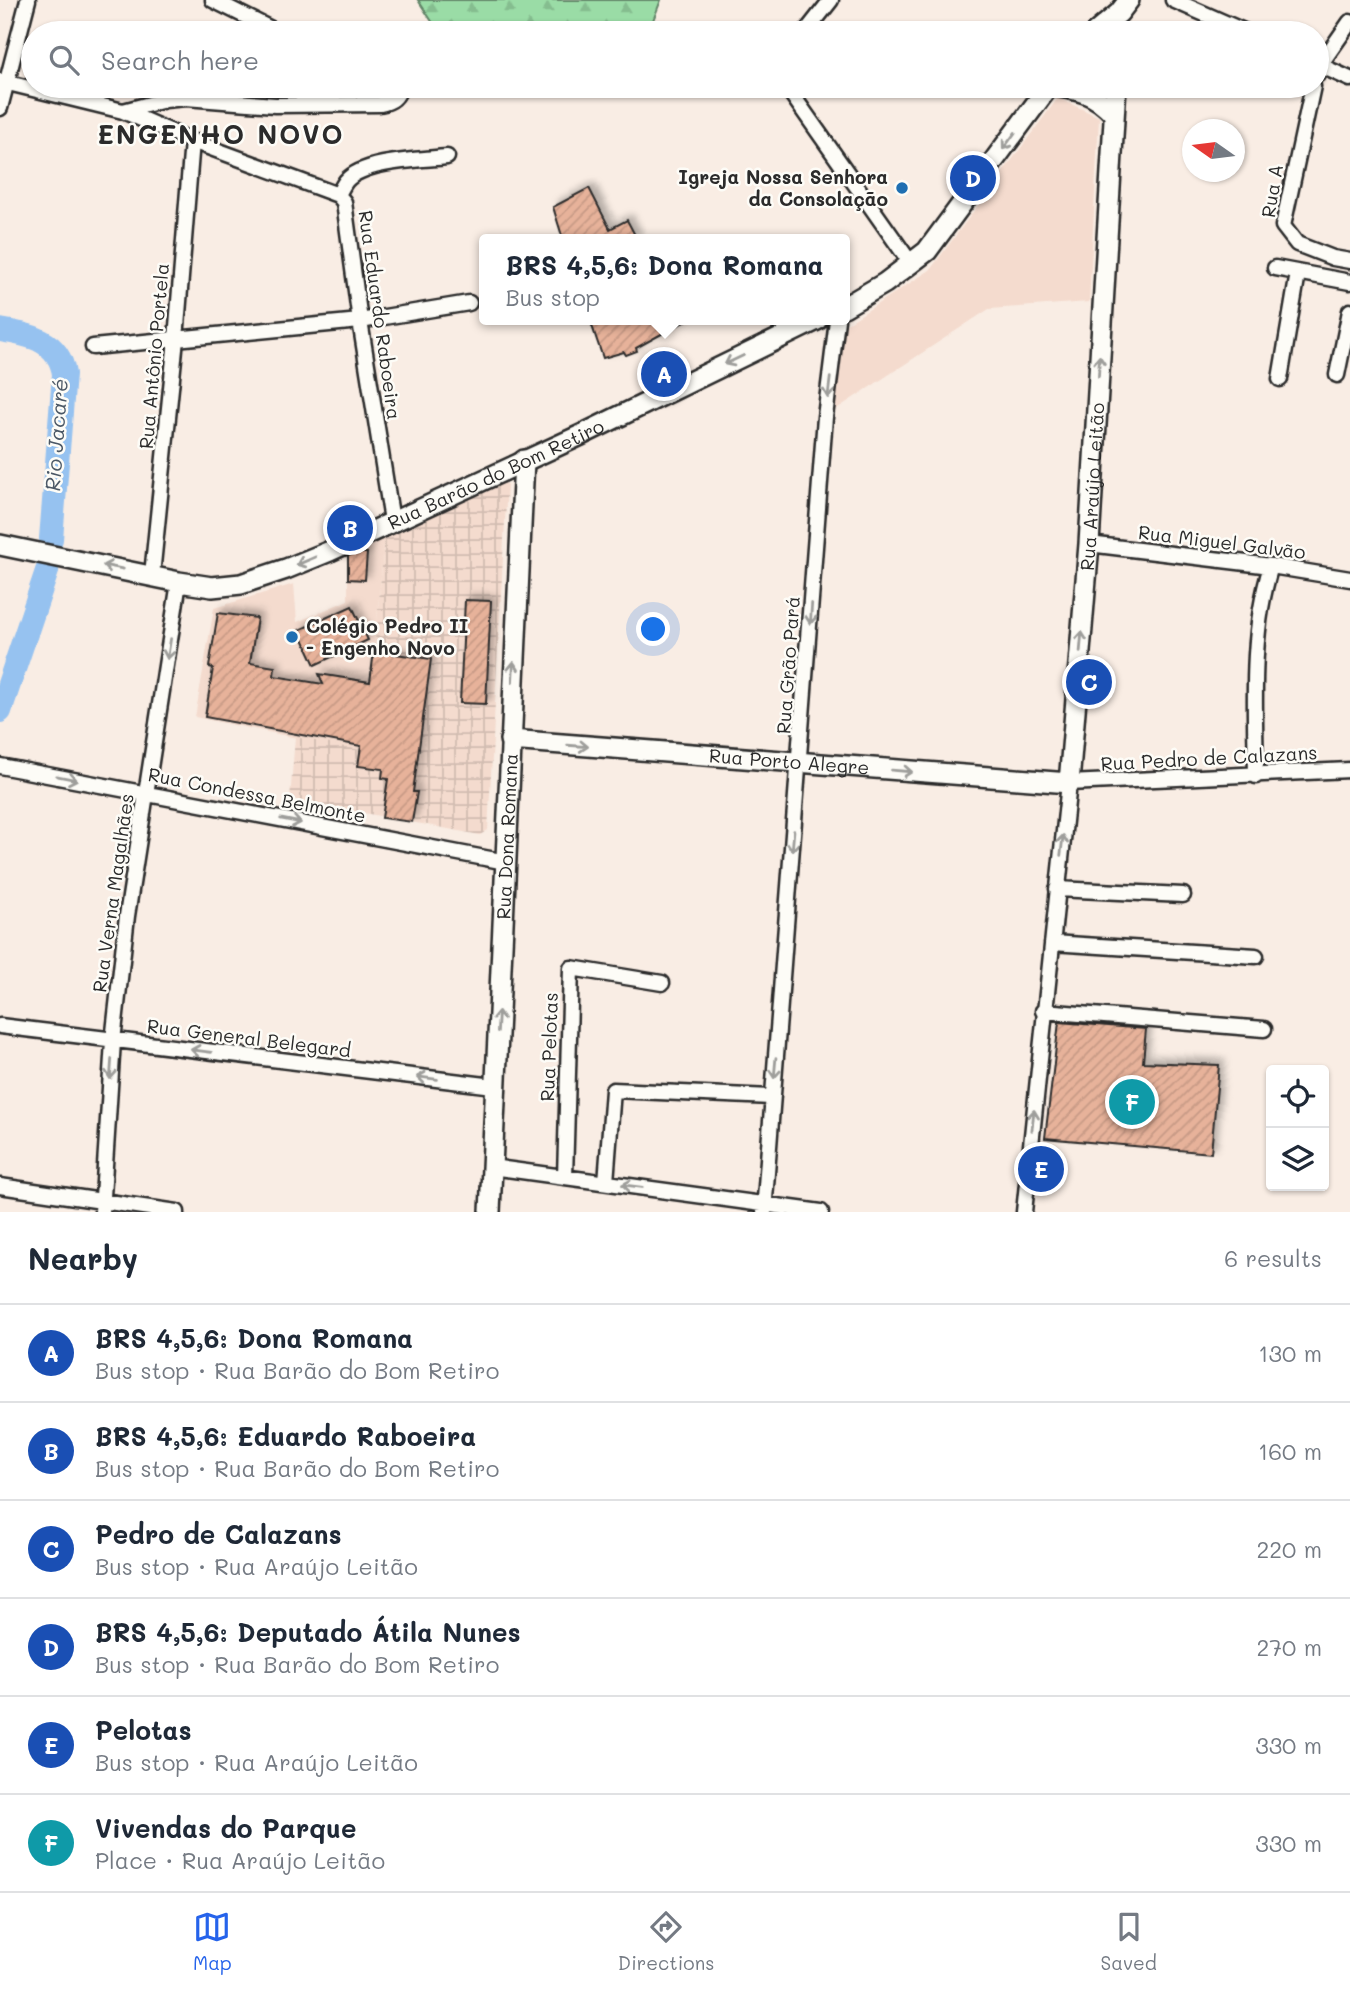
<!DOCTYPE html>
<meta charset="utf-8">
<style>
:root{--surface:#fff;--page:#f6f6f7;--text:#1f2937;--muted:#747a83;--line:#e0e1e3;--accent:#2563eb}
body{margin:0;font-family:Mali,sans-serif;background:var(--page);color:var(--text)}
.controls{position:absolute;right:21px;bottom:21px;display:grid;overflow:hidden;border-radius:7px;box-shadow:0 2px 5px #0004}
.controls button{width:63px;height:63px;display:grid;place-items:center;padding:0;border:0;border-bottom:2px solid var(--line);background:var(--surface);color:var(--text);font:35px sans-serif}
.compass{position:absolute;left:1182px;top:119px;width:63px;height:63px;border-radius:50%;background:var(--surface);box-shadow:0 2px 5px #0004;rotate:284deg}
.you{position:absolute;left:654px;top:630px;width:24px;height:24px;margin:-18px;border:5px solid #fff;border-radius:50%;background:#1a73e8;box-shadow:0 0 0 10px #1a73e833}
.badge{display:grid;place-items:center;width:46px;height:46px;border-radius:50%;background:var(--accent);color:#fff;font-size:23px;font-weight:700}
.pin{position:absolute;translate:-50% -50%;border:4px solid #fff;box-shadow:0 2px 7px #0006}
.popup{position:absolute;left:479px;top:234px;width:371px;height:91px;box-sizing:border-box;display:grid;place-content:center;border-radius:7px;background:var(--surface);filter:drop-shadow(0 2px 5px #0005);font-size:23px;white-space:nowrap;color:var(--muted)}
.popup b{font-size:26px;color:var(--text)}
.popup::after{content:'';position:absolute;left:50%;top:100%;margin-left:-14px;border:14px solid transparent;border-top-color:var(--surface)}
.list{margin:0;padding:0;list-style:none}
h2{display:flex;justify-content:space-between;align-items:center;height:91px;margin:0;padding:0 28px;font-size:30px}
h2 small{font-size:23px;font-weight:400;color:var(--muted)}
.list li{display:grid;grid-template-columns:46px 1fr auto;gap:21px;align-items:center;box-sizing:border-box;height:98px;padding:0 28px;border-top:2px solid var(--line)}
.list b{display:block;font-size:26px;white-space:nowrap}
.list p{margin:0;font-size:23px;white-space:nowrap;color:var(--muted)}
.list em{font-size:23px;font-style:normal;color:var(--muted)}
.icon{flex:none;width:38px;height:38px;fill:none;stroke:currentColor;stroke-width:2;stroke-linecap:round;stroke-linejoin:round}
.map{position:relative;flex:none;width:1350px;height:1212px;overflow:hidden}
.search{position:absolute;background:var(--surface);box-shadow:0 2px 5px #0004;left:21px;right:21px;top:21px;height:77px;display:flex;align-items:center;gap:18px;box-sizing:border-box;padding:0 24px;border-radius:38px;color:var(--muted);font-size:26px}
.sheet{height:679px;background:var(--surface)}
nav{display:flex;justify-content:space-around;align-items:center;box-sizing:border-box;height:98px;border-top:2px solid var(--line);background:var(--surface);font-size:19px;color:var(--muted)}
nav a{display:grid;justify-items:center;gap:4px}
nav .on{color:var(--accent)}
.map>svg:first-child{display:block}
.built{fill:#f4dbce}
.industrial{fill:url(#industrial-grid)}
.forest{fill:url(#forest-firs);stroke:#628468;stroke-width:2}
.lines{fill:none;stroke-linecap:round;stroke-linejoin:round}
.river{stroke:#96c2f0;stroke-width:24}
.building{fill:url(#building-hatch);stroke:#2b2b2b;stroke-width:2;filter:url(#shadow)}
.street-casing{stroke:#2b2b2b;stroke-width:19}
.secondary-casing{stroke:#2b2b2b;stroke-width:24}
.street{stroke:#fdfcf7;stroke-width:14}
.secondary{stroke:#fdfcf7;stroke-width:19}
.oneway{stroke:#9e9e9b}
.poi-dot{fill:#1f6fb2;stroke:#fdfcf7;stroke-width:2.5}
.labels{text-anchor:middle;stroke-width:5;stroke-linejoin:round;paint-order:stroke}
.poi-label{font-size:19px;font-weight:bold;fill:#2b2b2b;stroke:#fdfcf7;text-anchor:end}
.street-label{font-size:19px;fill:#2b2b2b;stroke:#fdfcf7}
.water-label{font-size:21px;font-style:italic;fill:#4b5866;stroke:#fdfcf7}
.district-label{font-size:26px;font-weight:bold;letter-spacing:2px;fill:#2b2b2b;stroke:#fdfcf7}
</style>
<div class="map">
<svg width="1350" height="1212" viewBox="0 0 1350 1212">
<defs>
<pattern id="industrial-grid" width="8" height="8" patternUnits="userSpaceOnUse" patternTransform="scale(1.75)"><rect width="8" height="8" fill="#f4dbce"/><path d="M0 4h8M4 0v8" fill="none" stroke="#d1bcb1"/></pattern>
<pattern id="forest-firs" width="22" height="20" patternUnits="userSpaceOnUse" patternTransform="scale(1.75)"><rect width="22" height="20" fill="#9adca6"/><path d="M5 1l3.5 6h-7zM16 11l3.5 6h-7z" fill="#85bd8f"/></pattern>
<pattern id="building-hatch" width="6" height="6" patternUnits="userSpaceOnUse" patternTransform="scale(1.75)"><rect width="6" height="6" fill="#e7b29a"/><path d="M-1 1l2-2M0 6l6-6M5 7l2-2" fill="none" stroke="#c69985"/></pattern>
<filter id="shadow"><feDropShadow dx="5" dy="-5" stdDeviation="3.5" flood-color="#0004"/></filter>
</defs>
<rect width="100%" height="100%" fill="#f9ede4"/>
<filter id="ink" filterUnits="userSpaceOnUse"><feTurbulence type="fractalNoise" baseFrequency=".0143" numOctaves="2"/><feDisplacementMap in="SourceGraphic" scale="14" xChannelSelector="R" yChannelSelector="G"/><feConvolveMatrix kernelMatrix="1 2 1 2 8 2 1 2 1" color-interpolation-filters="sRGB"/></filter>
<g filter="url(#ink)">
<!-- built -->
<path class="built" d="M1058 98 1099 117 1089 302 989 309 835 410 845 325 930 270Z
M385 534 374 651 360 751 195 717 214 608 294 584 297 622 348 600V552Z"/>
<!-- industrial -->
<path class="industrial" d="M502 478 507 485 488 830 480 835 290 799 295 737 360 750 374 651 385 534Z"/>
<!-- forest -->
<path class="forest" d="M418 0H661L648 33H448L433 23Z"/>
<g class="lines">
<!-- river -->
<path class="river" d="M0 330C30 335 59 340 64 374L51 539
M0 711 47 571"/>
</g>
<!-- building -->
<path class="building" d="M589 188 610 229 627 220 637 239H563L553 207Z
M590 320H687L636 348 637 351 626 355 624 352 603 358Z
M355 553H367L365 580 348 579V556Z
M465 600 491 601 486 704 460 703Z
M352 606 368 640 315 665 299 630Z
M218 613 257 618 250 663 275 667 274 676 323 684 319 674 370 682 374 651 431 659 413 792H417L412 822 382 818 388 779 382 778 383 769 358 766 361 746 205 717 213 668 209 667Z
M1059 1022 1146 1029 1143 1062 1219 1065 1211 1153 1045 1138Z"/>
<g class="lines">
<defs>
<path id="street" d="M213 0 279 33
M1173 0 1248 33
M805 33 831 0
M1317 64 1350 79
M1317 75 1320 65 1350 22
M0 81 123 111 192 141 338 195
M786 86 912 265
M1313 86 1283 226 1297 244 1333 258 1350 261
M0 108 28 0
M123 111 165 100 186 98 275 105 380 104C391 102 398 98 400 86
M338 195 344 202 360 321 392 521
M338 195C340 191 343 185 346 181 364 160 420 160 447 157
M1275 268 1350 282
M93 347 360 321 469 303
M1337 375 1350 311
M1280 379 1298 273
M1089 544 1271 566 1350 579
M152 575 176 339 192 141
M0 766 506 862
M1256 776C1255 706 1250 633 1271 566
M1057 889 1183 895
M1052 943 1256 956
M1043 1011 1264 1029
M0 1026 494 1086
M491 1167 821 1212
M565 1177 571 968 662 983
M606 1182 613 1090 772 1097
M0 1186 177 1212
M102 1212 113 1041 127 916 179 582
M764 1212 825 417 837 320
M1024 1212 1069 783 1350 770"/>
<g id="secondary">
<path d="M1095 33 1119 13 1129 0"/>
<path d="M1052 86C1077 89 1095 93 1113 113"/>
<path d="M844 307 885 283 927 251 1049 86"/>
<path id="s1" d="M0 545 179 582 212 587 241 584 286 569 330 551 581 435 817 320"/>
<path id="s2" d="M510 740 1069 783 1089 544 1116 86"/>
<path id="s3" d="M490 1212 524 460"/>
</g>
</defs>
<!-- street casing -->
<use href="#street" class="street-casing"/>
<!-- secondary casing -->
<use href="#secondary" class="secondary-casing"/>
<!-- street -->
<use href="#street" class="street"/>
<!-- secondary -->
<use href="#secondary" class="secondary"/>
</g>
<!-- one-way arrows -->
<defs><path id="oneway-shaft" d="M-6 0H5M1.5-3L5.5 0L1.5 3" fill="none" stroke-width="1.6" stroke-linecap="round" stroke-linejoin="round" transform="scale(1.75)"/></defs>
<g class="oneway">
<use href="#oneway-shaft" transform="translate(1009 141) rotate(126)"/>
<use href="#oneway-shaft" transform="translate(734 360) rotate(154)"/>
<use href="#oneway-shaft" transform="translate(1099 366) rotate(-87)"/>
<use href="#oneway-shaft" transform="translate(829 388) rotate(97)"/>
<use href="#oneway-shaft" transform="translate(306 561) rotate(157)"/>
<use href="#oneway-shaft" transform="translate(113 567) rotate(-169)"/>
<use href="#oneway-shaft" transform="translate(811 614) rotate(94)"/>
<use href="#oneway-shaft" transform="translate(1081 642) rotate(-85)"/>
<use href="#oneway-shaft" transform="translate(169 649) rotate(99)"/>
<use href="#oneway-shaft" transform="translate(513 672) rotate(-87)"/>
<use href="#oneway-shaft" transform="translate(578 746) rotate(4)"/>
<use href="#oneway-shaft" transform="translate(902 771) rotate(5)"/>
<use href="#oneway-shaft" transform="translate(67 778) rotate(11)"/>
<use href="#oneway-shaft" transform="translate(291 821) rotate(11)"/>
<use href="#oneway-shaft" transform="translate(793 841) rotate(95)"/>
<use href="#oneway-shaft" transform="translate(1062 845) rotate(-83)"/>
<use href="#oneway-shaft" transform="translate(498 1021) rotate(-87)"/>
<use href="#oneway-shaft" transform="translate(201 1051) rotate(-173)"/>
<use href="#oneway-shaft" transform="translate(775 1068) rotate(95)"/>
<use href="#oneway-shaft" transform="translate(111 1069) rotate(94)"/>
<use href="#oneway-shaft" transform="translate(427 1078) rotate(-173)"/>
<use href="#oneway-shaft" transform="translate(1033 1120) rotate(-84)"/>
<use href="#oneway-shaft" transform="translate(632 1186) rotate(-172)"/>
</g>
</g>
<!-- markers -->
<g class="poi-dot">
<circle cx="902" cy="188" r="7"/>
<circle cx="292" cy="637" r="7"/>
</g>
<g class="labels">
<!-- poi labels -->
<g class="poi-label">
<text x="888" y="184">Igreja Nossa Senhora<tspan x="888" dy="22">da Consolação</tspan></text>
<text x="306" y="633" text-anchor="start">Colégio Pedro II<tspan x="306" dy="22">- Engenho Novo</tspan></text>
</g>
<!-- street labels -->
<g class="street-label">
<text transform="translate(1272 191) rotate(-81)" y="7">Rua A</text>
<text transform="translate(380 315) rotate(82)" y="7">Rua Eduardo Raboeira</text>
<text transform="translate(154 356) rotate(-85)" y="7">Rua Antônio Portela</text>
<text dy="7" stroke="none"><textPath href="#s1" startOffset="523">Rua Barão do Bom Retiro</textPath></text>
<text dy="7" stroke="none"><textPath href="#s2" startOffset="858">Rua Araújo Leitão</textPath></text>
<text transform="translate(1222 542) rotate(7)" y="7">Rua Miguel Galvão</text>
<text transform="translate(788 665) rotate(-86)" y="7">Rua Grão Pará</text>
<text transform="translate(1209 758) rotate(-3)" y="7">Rua Pedro de Calazans</text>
<text dy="7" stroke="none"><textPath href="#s2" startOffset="280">Rua Porto Alegre</textPath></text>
<text transform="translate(257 795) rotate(11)" y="7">Rua Condessa Belmonte</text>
<text dy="7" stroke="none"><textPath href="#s3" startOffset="376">Rua Dona Romana</textPath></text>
<text transform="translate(113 893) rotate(-82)" y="7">Rua Verna Magalhães</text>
<text transform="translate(249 1038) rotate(7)" y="7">Rua General Belegard</text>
<text transform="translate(549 1047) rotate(-88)" y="7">Rua Pelotas</text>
</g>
<!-- water labels -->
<g class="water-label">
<text transform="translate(57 435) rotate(-86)" y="7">Rio Jacaré</text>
</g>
<!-- district labels -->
<g class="district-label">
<text x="221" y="144">ENGENHO NOVO</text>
</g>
</g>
</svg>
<div class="controls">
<button><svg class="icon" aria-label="locate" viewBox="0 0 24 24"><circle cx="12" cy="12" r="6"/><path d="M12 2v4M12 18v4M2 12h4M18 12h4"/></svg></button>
<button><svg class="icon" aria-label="layers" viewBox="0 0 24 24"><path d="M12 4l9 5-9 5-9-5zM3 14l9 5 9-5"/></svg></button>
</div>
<svg class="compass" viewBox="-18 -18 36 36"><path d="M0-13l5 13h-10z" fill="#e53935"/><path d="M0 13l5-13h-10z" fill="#747a83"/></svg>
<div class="you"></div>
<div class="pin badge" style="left:664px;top:374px;background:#1a4fb4">A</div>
<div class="popup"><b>BRS 4,5,6: Dona Romana</b>Bus stop</div>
<div class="pin badge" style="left:350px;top:528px;background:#1a4fb4">B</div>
<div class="pin badge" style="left:1089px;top:682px;background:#1a4fb4">C</div>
<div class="pin badge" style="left:973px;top:178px;background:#1a4fb4">D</div>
<div class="pin badge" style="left:1041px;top:1169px;background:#1a4fb4">E</div>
<div class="pin badge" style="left:1132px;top:1102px;background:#0f9aa8">F</div>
<div class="search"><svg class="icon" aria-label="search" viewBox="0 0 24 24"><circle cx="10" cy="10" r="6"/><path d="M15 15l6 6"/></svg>Search here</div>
</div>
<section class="sheet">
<h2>Nearby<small>6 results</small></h2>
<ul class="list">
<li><span class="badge" style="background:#1a4fb4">A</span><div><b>BRS 4,5,6: Dona Romana</b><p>Bus stop · Rua Barão do Bom Retiro</p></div><em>130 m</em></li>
<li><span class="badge" style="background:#1a4fb4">B</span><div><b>BRS 4,5,6: Eduardo Raboeira</b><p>Bus stop · Rua Barão do Bom Retiro</p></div><em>160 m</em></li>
<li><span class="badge" style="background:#1a4fb4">C</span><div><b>Pedro de Calazans</b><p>Bus stop · Rua Araújo Leitão</p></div><em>220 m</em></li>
<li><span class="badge" style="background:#1a4fb4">D</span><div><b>BRS 4,5,6: Deputado Átila Nunes</b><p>Bus stop · Rua Barão do Bom Retiro</p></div><em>270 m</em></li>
<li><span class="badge" style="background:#1a4fb4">E</span><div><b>Pelotas</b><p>Bus stop · Rua Araújo Leitão</p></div><em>330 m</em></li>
<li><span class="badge" style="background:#0f9aa8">F</span><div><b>Vivendas do Parque</b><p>Place · Rua Araújo Leitão</p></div><em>330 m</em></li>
</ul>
</section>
<nav>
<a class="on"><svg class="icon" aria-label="map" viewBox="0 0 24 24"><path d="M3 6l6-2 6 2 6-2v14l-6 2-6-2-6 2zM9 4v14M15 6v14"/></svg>Map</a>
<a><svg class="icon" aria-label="directions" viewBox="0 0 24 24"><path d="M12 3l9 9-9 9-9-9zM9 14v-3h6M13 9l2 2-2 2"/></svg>Directions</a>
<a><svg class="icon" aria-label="saved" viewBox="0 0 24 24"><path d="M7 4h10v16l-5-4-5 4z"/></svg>Saved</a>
</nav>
